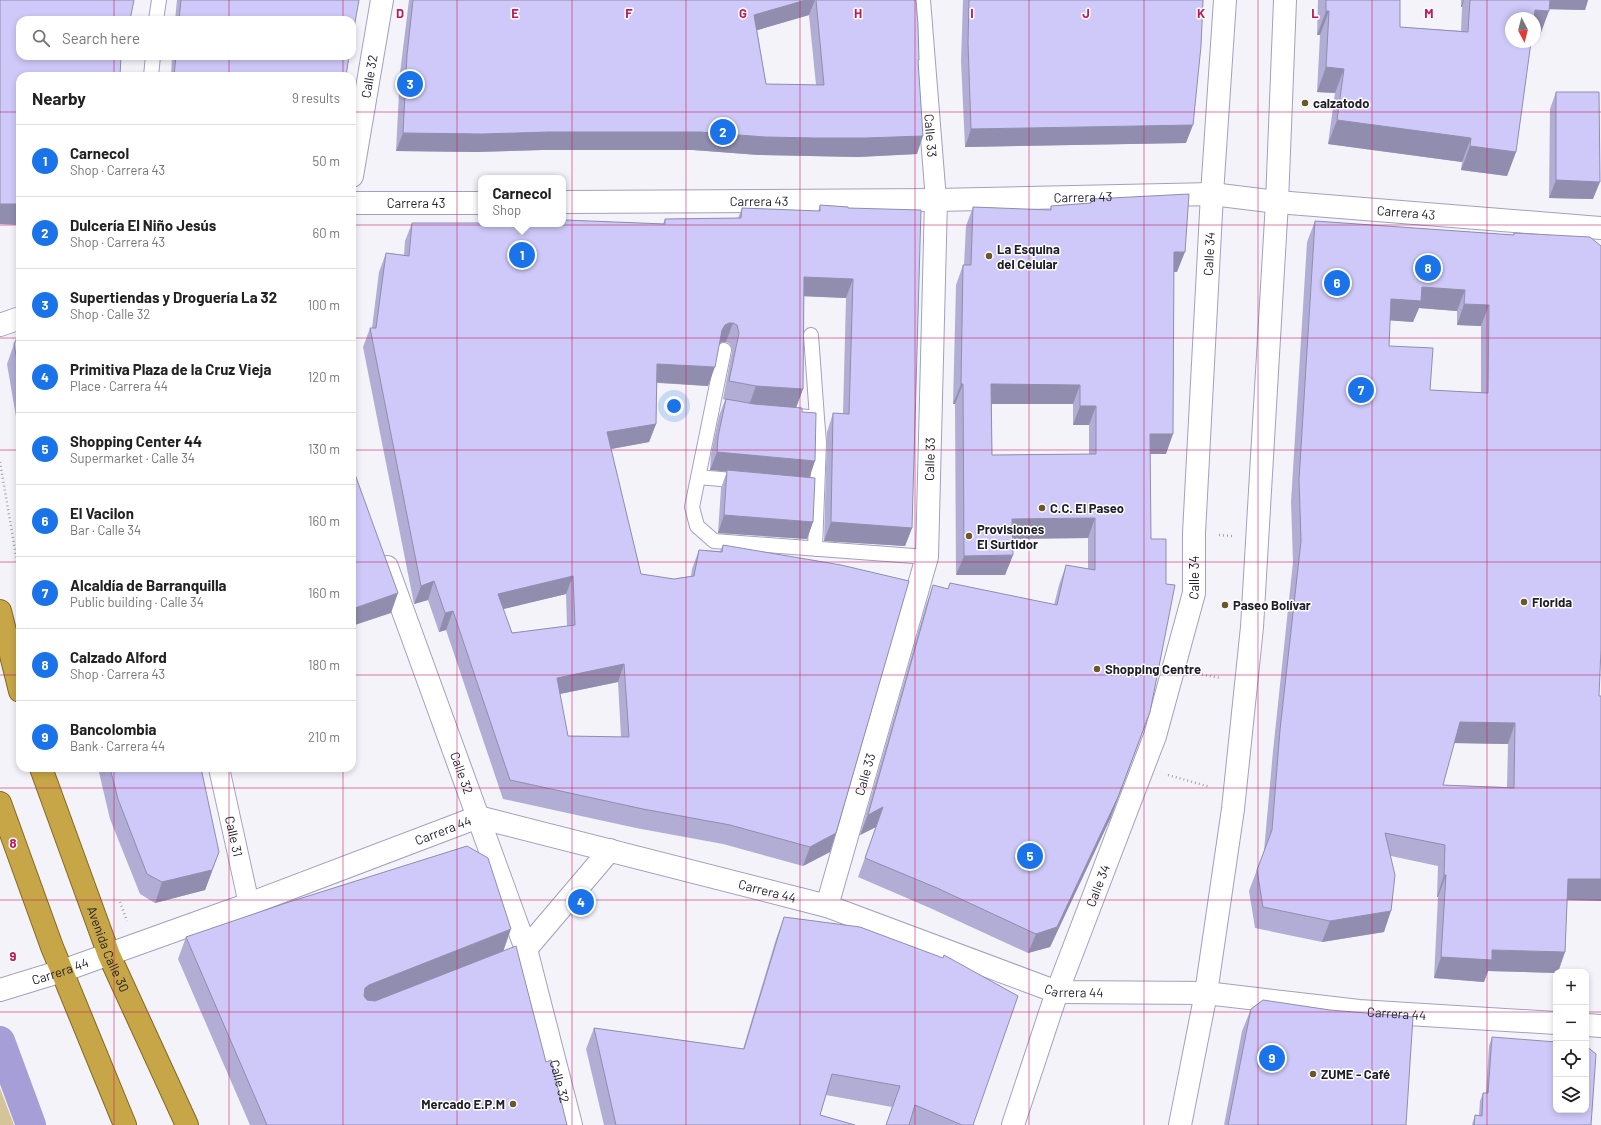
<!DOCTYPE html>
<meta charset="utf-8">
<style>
:root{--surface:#fff;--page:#f2f2f2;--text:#222;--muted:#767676;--line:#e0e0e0;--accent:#1a73e8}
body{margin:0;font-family:Barlow,sans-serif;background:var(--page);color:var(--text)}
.controls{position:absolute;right:12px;bottom:12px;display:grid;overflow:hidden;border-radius:8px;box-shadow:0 2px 6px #0003}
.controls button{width:36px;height:36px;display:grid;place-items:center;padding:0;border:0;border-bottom:1px solid var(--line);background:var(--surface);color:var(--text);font:20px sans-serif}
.compass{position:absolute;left:1505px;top:12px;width:36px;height:36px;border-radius:50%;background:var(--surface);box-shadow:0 2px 6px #0003;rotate:173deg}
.you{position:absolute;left:674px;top:406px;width:14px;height:14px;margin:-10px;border:3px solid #fff;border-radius:50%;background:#1a73e8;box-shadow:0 0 0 6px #1a73e833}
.badge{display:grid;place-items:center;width:26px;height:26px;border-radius:50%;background:var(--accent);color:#fff;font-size:13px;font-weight:700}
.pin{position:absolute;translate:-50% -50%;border:2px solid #fff;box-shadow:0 1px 4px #0006}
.popup{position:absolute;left:478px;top:175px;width:88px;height:52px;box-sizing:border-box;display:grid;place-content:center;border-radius:8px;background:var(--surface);filter:drop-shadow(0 1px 3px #0005);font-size:13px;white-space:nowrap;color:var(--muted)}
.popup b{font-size:15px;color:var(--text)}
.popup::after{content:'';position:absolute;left:50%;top:100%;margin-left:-8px;border:8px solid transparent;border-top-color:var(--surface)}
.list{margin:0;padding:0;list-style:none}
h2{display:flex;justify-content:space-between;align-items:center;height:52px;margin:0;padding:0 16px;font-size:17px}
h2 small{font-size:13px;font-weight:400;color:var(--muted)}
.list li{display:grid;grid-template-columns:26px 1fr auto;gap:12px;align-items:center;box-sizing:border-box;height:72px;padding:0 16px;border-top:1px solid var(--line)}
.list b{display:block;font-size:15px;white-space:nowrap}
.list p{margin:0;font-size:13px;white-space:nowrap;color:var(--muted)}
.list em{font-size:13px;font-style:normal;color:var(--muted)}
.icon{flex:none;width:22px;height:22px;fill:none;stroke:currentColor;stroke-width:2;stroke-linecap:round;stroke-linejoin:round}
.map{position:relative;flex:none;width:1601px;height:1125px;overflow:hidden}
.search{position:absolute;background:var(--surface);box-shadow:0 2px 6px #0003;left:16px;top:16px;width:340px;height:44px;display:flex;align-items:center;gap:10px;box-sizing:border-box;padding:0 14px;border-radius:12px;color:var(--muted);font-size:15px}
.panel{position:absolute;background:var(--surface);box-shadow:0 2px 6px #0003;left:16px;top:72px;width:340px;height:700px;border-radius:12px}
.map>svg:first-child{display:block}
.green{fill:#d5c399}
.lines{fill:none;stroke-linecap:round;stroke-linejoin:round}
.canal{stroke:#a69ed7;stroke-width:30}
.service-casing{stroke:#a3a0bf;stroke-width:16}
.pedestrian-casing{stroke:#a3a0bf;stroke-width:22}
.minor-casing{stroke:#a3a0bf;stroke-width:24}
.tertiary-casing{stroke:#a3a0bf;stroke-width:24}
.trunk-casing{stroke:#836820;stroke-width:24}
.path{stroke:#a4a3ab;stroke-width:2.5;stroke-dasharray:1 3;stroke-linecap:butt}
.service{stroke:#fff;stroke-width:14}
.pedestrian{stroke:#fff;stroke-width:20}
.minor{stroke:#fff;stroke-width:22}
.tertiary{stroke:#fff;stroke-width:22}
.trunk{stroke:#c7a648;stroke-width:22}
.wall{fill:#b1add5;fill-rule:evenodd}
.shaded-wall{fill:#908dae}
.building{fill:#cec9f8;stroke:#908dae;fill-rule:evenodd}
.grid{fill:none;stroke:#c2185b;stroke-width:1;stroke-opacity:0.55}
.poi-dot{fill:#6c5826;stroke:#fff;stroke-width:1.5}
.labels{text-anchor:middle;stroke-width:3;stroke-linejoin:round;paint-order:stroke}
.street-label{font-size:13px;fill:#201e2a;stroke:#fff}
.poi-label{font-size:13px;font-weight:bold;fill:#201e2a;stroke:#fff;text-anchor:start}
.grid-label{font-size:13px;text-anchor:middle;font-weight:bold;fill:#c2185b;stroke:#fff;stroke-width:3;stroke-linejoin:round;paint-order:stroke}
</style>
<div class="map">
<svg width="1601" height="1125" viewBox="0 0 1601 1125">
<rect width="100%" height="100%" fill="#f4f3fa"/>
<!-- green -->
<path class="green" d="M0 1088 14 1125H0Z"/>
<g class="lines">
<!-- canal -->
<path class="canal" d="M0 1041 31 1125"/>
<defs>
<path id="service" d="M156 20 159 0
M151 76 153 56
M811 335 817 418
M724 350 692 507 697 526 714 541 927 557
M798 416 817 418 819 442 815 549
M698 477 743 481"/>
<g id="pedestrian">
<path id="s1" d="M920 0 936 200"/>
<path id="s2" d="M219 768 249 904"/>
</g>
<g id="minor">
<path id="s3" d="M352 176 382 0"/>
<path id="s4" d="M387 567 526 949 571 1125"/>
<path id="s5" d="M827 906 927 557 936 200"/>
<path d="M526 949 610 850"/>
</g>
<g id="tertiary">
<path id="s6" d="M563 202 936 200 1212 194 1277 202 1601 228"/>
<path id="s7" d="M352 203H481"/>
<path d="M0 325 20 318"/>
<path id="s8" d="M0 990 62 971 249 904 478 817 827 906 1057 992 1206 993 1359 1011 1556 1023"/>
<path d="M1586 1025 1601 1026"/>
<path id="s9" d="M1013 1125 1057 992 1155 736 1194 593V533L1212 194 1225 0"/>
<path d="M1180 1125 1206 993 1233 809 1252 627 1277 202 1285 0"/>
</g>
<g id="trunk">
<path d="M0 611 20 691"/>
<path id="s10" d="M41 768 109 955 187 1125"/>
<path d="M0 803 52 947 125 1125"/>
</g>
</defs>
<!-- service casing -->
<use href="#service" class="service-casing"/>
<!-- pedestrian casing -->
<use href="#pedestrian" class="pedestrian-casing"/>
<!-- minor casing -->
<use href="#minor" class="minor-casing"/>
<!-- tertiary casing -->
<use href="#tertiary" class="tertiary-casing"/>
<!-- trunk casing -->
<use href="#trunk" class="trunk-casing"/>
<!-- path -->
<path class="path" d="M0 462 20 579
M1219 535 1232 536
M1198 674 1221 678
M1168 775 1210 787
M120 902 127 921"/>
<!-- service -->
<use href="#service" class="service"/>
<!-- pedestrian -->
<use href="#pedestrian" class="pedestrian"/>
<!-- minor -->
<use href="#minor" class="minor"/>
<!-- tertiary -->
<use href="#tertiary" class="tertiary"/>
<!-- trunk -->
<use href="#trunk" class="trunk"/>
</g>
<!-- wall -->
<path class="wall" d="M177 0H359L352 20H175Z
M409 0H916L918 64 917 154 858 157 810 156 759 155 693 150H542L476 152 396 151 400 73ZM809 15 816 85 766 84 757 30Z
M963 0H1203L1186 143 965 147 961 61Z
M1318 0H1400V27L1461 31 1462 7H1461V0H1588L1585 10 1549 9 1540 35H1535V18H1511L1516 152 1507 176 1461 170 1462 162 1328 144 1335 93 1317 92 1320 35H1317Z
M172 56H349L346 76H171Z
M1556 92 1593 199 1549 198 1550 109Z
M1092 199 1177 272H1174L1166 454H1150L1143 732 1111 817 1050 947 1028 953 930 908 858 877 876 827 860 835 926 605 933 585 948 589 950 583 1054 605 1059 585 1066 565 1088 569V538L1012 539 1013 555 1005 575H956L955 404H953L956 285 963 265H964L966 226 973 207 1050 210 1051 206 1090 203ZM992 404H1073V425H1089V454L992 455Z
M820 205 848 207 912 528 905 546 824 541 827 432 833 413H843L846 298 804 296 803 389 796 407 802 412 809 478 813 522 807 539 718 533 721 488 727 471 710 470 711 454 719 416 725 400 723 399 732 351 730 344 726 342H722L720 343 708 386 657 383 656 424 649 442 611 449 641 574 674 579 691 576 692 569 699 550 720 551 723 545 830 852 803 866 723 844 636 828 503 799 446 630 439 632 428 600 414 604 363 347 370 328H372L379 272 386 253 404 255 405 241 412 223H564L565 220 663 224 665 219 738 218 742 208 818 211ZM566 594 567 626 512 633 503 609ZM618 682 621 737 568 736 560 694Z
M1315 221 1513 235 1514 233 1567 900 1565 952 1558 972H1556V973L1488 971 1484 982 1434 978 1438 897H1437L1438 866 1391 856 1384 932 1322 942 1255 928 1249 891 1264 851 1273 751 1293 562 1291 502 1307 242ZM1419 308 1457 311V325L1481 326V393L1430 390 1389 346 1390 320 1413 322ZM1454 743 1508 744 1507 787 1443 785Z
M20 332V440L7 364 14 344Z
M98 768H201L212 872 205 890 155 903 140 894 110 819Z
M784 917 973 1125H886L892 1107 826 1095 820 1115 855 1125H604L586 1049 594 1028 743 1049 776 939Z
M186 937 503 951 546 1062 567 1125H250L178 959Z
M1251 1009 1406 1125H1224L1242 1031Z
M1492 1037 1591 1125H1472L1475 1115H1479L1480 1101 1483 1093H1486L1489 1046Z"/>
<!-- shaded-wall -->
<path class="shaded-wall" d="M806 0H815L809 15 748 33 754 15Z
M1463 0H1464L1462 7H1461Z
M1545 0H1588L1585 10 1542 9Z
M1535 10 1549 11 1540 35H1535V18H1532Z
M1326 11H1329L1320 35H1317Z
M1326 67 1344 69 1335 93 1317 92Z
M1337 120 1471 138 1462 162 1328 144Z
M1193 125 1186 143 965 147 971 129Z
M549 132H700L923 136 917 154 858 157 759 155 693 150H542L476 152 396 151 403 133Z
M1470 146 1516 152 1507 176 1461 170Z
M1556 180 1600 182 1593 199 1549 198Z
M0 204H20V225L0 224Z
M1174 252H1185L1177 272H1167Z
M804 277 853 279 846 298 798 296Z
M1422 287 1465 290 1457 311 1419 308 1413 322 1383 320 1391 299Z
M1464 304 1489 305 1481 326 1457 325Z
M729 323H733L726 342H722L718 344 722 330 725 325Z
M657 364 715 367 708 386 650 382Z
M961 384H963L955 404H953Z
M991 384 1080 385 1073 404H984Z
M756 386 803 389 796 408 749 405Z
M1080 406H1096L1089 425H1073Z
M656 424 649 442 600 451 607 432Z
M1150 434H1173L1166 454H1143Z
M717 452 815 461 809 479 710 470Z
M724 515 813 522 807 539 718 533Z
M1095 518 1088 538 1005 539 1012 519Z
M831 522 912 528 905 546 824 541Z
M1013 555 1005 575H956L964 556Z
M573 576 566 594 491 612 498 594Z
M434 581 428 600 414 604 421 586Z
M398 593 391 613 352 626V609Z
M453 611 446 630 439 632 445 613Z
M624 664 618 682 550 696 557 678Z
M1150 712 1111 817 1050 947 1028 953 1036 934Z
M1460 722 1515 723 1508 744 1452 743Z
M883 807 876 827 860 835 868 815Z
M836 833 830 852 803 866 810 847Z
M219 852 205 890 155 903 162 882Z
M1444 875H1446L1438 897H1437Z
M1568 879H1601V901L1560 900Z
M1391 911 1384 932 1322 942 1330 921Z
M511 929 503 952 361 1007 365 988 369 985Z
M1492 950 1565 952 1558 972H1556V973L1488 971 1484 982 1434 978 1441 957Z"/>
<!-- building -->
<path class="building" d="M0 0H134L130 20 123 19V20H20V56H121L120 76 109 75V76H20V204H0Z
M181 0H359L352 39V20H179Z
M413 0H806L754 15 766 84 824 85 816 0H916L918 25 919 60H918L923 136 865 138H816L765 137 700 132H549L482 134 403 133 407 55Z
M969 0H1203L1201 46 1193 125 971 129 968 43Z
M1326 0H1400V27L1468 32 1470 0H1550L1549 11 1535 10 1534 18H1511V42H1531L1516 152 1470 146 1471 138 1337 120 1344 69 1326 67 1329 11H1326Z
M176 56H349L346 76H174Z
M1556 92H1599L1600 182 1556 180Z
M1189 194 1185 252H1174L1173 434H1150L1151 539H1166V584L1175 585 1150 712 1118 797 1057 927 1036 934 937 888 865 858 883 807 868 815 933 585 948 589 950 583 1057 605 1066 565 1095 570V518L1012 519 1013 555 964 556 963 384H961L963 265H971L973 207 1051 210V206L1091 203 1092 199ZM991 384 1080 385V406H1096V454L992 455Z
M820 205 848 207V208L921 210 912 528 831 522 833 413 849 414 853 279 804 277 803 389 756 386 729 381 739 333 737 325 733 323H729L725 325 722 330 715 367 657 364 656 424 607 432 641 574 674 579 694 576 699 550 722 552 723 545 841 565 909 581 836 833 810 847 730 825 643 809 510 780 453 611 445 613 434 581 421 586 370 328H376L386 253 409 256 412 223H481V224H563V223H565V220L665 224V219L741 218 742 208 820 211ZM573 576 575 625 512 633 498 594ZM624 664 629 737 568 736 557 678Z
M1315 221 1514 235V233L1590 237 1601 246V649L1599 696H1601V879H1568L1565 952 1492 950V960L1441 957 1446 875H1444L1445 845 1385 833 1395 875 1391 911 1330 921 1263 907 1257 870 1272 830 1280 730 1301 541 1299 480ZM1422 287 1465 290 1464 304 1489 305 1488 393 1430 390 1433 348 1389 346 1391 299 1421 301ZM1460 722 1515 723 1514 788 1443 785Z
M20 332V377L14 344Z
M726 399 754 404 802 408V412L816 413 815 461 717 452 718 437Z
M352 466 398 593 352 609Z
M727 470 815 478 813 522 724 515Z
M110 768H201L219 852 212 870 162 882 147 874 118 799Z
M467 846 488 858 511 929 369 985 365 988 364 996 367 1000 375 1001 516 946 546 1062 551 1060 567 1125H267L186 937 286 903Z
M784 917 860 927 943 958 944 955 1018 996 973 1125H962L915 1105 909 1125H886L900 1086 832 1074 820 1115 855 1125H616L594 1028 744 1049Z
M1263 1000 1330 1010 1413 1017 1406 1125H1228L1251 1009Z
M1492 1037 1556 1042V1110H1586V1046L1596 1054 1591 1125H1474L1475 1115 1482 1116 1483 1093H1488Z"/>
<!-- grid -->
<path class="grid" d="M114 0V20M229 0V20M343 0V20M457 0V1125M572 0V1125M686 0V1125M800 0V1125M915 0V1125M1029 0V1125M1144 0V1125M1258 0V1125M1372 0V1125M1487 0V1125M114 56V76M229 56V76M343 56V76M0 112H20M352 112H1601M0 225H20M352 225H1601M0 338H20M352 338H1601M0 450H20M352 450H1601M0 562H20M352 562H1601M0 675H20M352 675H1601M114 768V1125M229 768V1125M343 768V1125M0 788H1601M0 900H1601M0 1012H1556M1586 1012H1601"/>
<!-- markers -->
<g class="poi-dot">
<circle cx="1305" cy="103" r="4"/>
<circle cx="989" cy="256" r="4"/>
<circle cx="1042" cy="508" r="4"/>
<circle cx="969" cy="536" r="4"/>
<circle cx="1524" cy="602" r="4"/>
<circle cx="1225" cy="605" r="4"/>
<circle cx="1097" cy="669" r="4"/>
<circle cx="1313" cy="1074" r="4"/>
<circle cx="513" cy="1104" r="4"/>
</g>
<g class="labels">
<!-- street labels -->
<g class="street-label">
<text dy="5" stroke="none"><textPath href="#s3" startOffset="101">Calle 32</textPath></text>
<text dy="5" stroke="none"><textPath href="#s1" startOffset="136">Calle 33</textPath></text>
<text dy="5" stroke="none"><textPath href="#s6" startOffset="520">Carrera 43</textPath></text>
<text dy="5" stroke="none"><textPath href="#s6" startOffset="196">Carrera 43</textPath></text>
<text dy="5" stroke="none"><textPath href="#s7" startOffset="64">Carrera 43</textPath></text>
<text dy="5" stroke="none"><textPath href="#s6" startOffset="844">Carrera 43</textPath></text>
<text dy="5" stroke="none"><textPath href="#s9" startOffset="902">Calle 34</textPath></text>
<text dy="5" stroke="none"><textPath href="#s5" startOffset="461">Calle 33</textPath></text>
<text dy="5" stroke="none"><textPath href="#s9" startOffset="578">Calle 34</textPath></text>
<text dy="5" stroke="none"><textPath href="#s4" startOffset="219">Calle 32</textPath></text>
<text dy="5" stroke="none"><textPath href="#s5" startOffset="137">Calle 33</textPath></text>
<text dy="5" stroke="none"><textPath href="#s8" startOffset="471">Carrera 44</textPath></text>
<text dy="5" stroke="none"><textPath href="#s2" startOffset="70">Calle 31</textPath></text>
<text dy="5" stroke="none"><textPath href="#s9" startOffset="254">Calle 34</textPath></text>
<text dy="5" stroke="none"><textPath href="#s8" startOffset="807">Carrera 44</textPath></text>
<text dy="5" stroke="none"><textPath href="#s10" startOffset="193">Avenida Calle 30</textPath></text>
<text dy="5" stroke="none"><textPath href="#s8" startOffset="63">Carrera 44</textPath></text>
<text dy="5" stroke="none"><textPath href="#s8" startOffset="1131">Carrera 44</textPath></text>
<text dy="5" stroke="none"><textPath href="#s8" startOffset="1455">Carrera 44</textPath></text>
<text dy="5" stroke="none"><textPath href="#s4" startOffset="543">Calle 32</textPath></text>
</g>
<!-- poi labels -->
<g class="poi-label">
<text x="1313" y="108">calzatodo</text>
<text x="997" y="254">La Esquina<tspan x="997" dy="15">del Celular</tspan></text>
<text x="1050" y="513">C.C. El Paseo</text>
<text x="977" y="534">Provisiones<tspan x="977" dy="15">El Surtidor</tspan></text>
<text x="1532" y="607">Florida</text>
<text x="1233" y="610">Paseo Bolívar</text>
<text x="1105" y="674">Shopping Centre</text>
<text x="1321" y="1079">ZUME - Café</text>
<text x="505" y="1109" text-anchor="end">Mercado E.P.M</text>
</g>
</g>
<g class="grid-label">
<text x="400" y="18">D</text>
<text x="515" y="18">E</text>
<text x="629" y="18">F</text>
<text x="743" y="18">G</text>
<text x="858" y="18">H</text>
<text x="972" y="18">I</text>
<text x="1086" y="18">J</text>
<text x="1201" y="18">K</text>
<text x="1315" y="18">L</text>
<text x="1429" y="18">M</text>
<text x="13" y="848">8</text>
<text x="13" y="961">9</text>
</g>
</svg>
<div class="controls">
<button>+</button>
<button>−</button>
<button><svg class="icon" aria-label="locate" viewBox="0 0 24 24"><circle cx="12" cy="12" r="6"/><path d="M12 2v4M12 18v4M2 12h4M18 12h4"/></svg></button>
<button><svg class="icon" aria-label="layers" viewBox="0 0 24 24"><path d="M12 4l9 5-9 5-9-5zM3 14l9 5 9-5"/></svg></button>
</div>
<svg class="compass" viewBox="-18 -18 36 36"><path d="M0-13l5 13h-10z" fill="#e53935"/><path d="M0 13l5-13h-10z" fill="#767676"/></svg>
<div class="you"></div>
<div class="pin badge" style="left:522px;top:255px">1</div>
<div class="popup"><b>Carnecol</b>Shop</div>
<div class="pin badge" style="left:723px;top:132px">2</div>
<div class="pin badge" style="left:410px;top:84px">3</div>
<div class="pin badge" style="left:581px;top:902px">4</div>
<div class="pin badge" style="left:1030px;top:856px">5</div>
<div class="pin badge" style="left:1337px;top:283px">6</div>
<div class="pin badge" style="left:1361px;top:390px">7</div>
<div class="pin badge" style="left:1428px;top:268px">8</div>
<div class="pin badge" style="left:1272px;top:1058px">9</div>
<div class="search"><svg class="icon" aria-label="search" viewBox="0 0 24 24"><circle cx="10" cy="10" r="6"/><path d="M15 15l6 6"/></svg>Search here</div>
<section class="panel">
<h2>Nearby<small>9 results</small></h2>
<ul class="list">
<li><span class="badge">1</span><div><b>Carnecol</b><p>Shop · Carrera 43</p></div><em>50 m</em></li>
<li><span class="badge">2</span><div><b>Dulcería El Niño Jesús</b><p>Shop · Carrera 43</p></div><em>60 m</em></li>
<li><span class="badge">3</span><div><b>Supertiendas y Droguería La 32</b><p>Shop · Calle 32</p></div><em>100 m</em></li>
<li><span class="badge">4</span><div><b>Primitiva Plaza de la Cruz Vieja</b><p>Place · Carrera 44</p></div><em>120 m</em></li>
<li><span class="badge">5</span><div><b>Shopping Center 44</b><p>Supermarket · Calle 34</p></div><em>130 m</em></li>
<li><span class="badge">6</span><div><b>El Vacilon</b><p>Bar · Calle 34</p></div><em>160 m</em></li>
<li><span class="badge">7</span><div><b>Alcaldía de Barranquilla</b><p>Public building · Calle 34</p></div><em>160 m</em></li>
<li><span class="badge">8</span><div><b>Calzado Alford</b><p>Shop · Carrera 43</p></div><em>180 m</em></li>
<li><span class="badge">9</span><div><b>Bancolombia</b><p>Bank · Carrera 44</p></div><em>210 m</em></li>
</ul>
</section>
</div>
